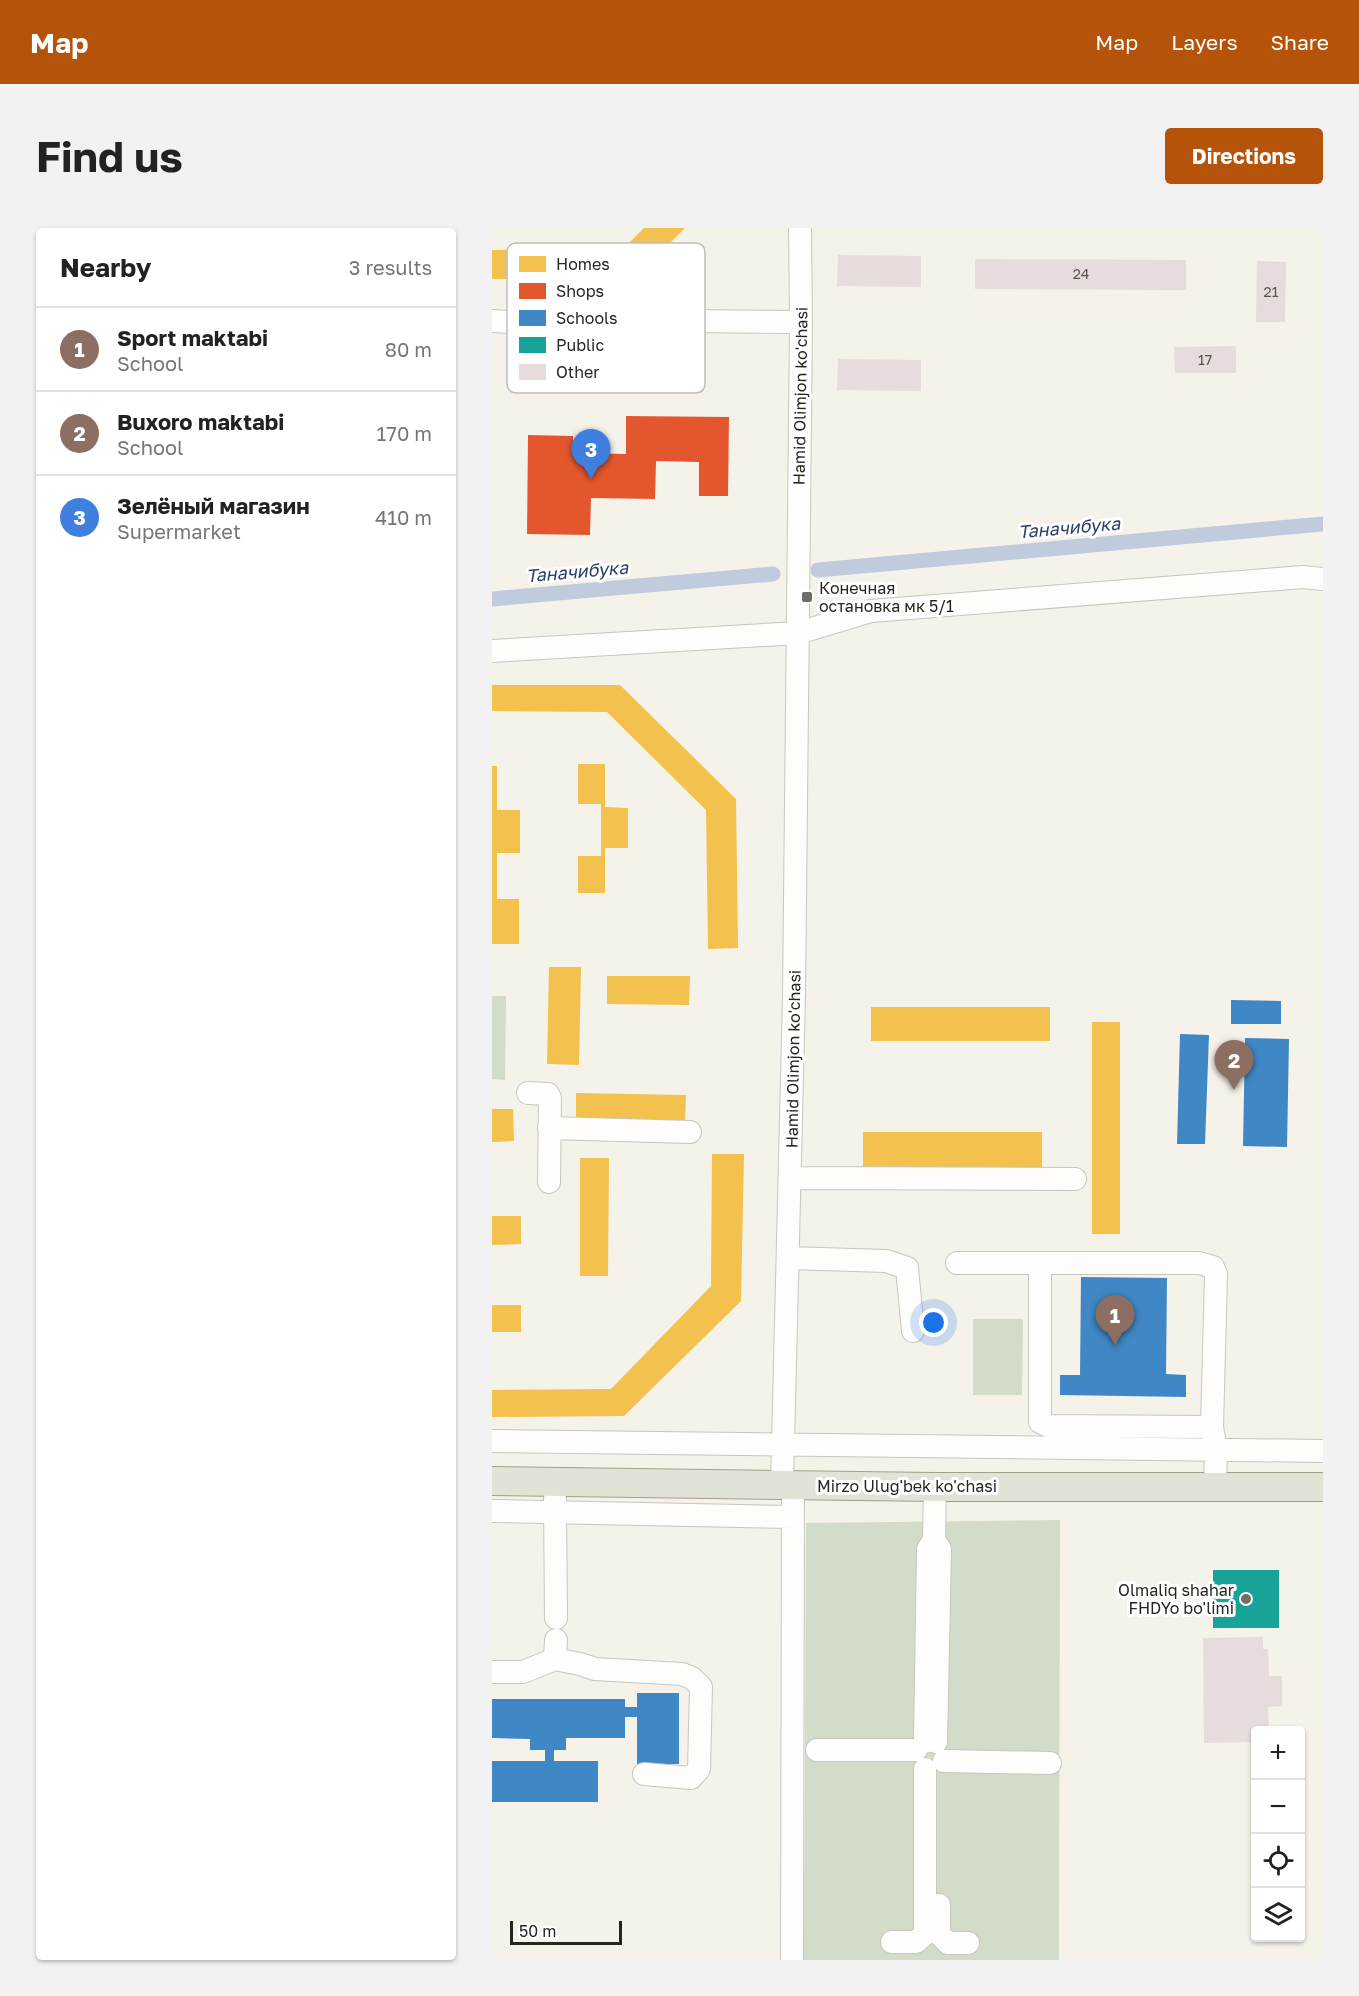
<!DOCTYPE html>
<meta charset="utf-8">
<style>
:root{--surface:#fff;--page:#f2f2f2;--text:#222;--muted:#767676;--line:#e0e0e0;--accent:#b45309}
body{margin:0;font-family:"Golos Text",sans-serif;background:var(--page);color:var(--text)}
.controls{position:absolute;right:18px;bottom:18px;display:grid;overflow:hidden;border-radius:6px;box-shadow:0 2px 4px #0004}
.controls button{width:54px;height:54px;display:grid;place-items:center;padding:0;border:0;border-bottom:2px solid var(--line);background:var(--surface);color:var(--text);font:30px sans-serif}
.scale{position:absolute;left:18px;bottom:15px;width:112px;box-sizing:border-box;padding-left:6px;border:3px solid #272520;border-top:0;font-size:16px;line-height:21px;white-space:nowrap;color:#272520;-webkit-text-stroke:4px #fff;paint-order:stroke}
.you{position:absolute;left:442px;top:1095px;width:21px;height:21px;margin:-15px;border:4px solid #fff;border-radius:50%;background:#1a73e8;box-shadow:0 0 0 9px #1a73e833}
.badge{display:grid;place-items:center;width:39px;height:39px;border-radius:50%;background:var(--accent);color:#fff;font-size:20px;font-weight:700}
.pin{position:absolute;translate:-50% -50px;filter:drop-shadow(0 2px 3px #0008)}
.pin::after{content:'';position:absolute;top:32px;width:21px;height:18px;background:inherit;clip-path:polygon(0 0,100% 0,50% 100%)}
.list{margin:0;padding:0;list-style:none}
h2{display:flex;justify-content:space-between;align-items:center;height:78px;margin:0;padding:0 24px;font-size:26px}
h2 small{font-size:20px;font-weight:400;color:var(--muted)}
.list li{display:grid;grid-template-columns:39px 1fr auto;gap:18px;align-items:center;box-sizing:border-box;height:84px;padding:0 24px;border-top:2px solid var(--line)}
.list b{display:block;font-size:22px;white-space:nowrap}
.list p{margin:0;font-size:20px;white-space:nowrap;color:var(--muted)}
.list em{font-size:20px;font-style:normal;color:var(--muted)}
.icon{flex:none;width:33px;height:33px;fill:none;stroke:currentColor;stroke-width:2;stroke-linecap:round;stroke-linejoin:round}
.map{position:relative;flex:none;width:831px;height:1732px;overflow:hidden;border-radius:6px}
header{display:flex;align-items:center;gap:36px;box-sizing:border-box;height:84px;padding:0 30px;background:var(--accent);color:#fff}
header strong{font-size:28px}
nav{display:flex;gap:33px;margin-inline-start:auto;font-size:21px}
.intro{display:flex;align-items:center;justify-content:space-between;box-sizing:border-box;height:144px;padding:0 36px}
h1{margin:0;font-size:42px}
.button{padding:15px 27px;border-radius:6px;background:var(--accent);color:#fff;font-size:21px;font-weight:700}
main{display:flex;gap:36px;padding:0 36px}
aside{flex:1;background:var(--surface);border-radius:6px;box-shadow:0 2px 4px #0004}
.map>svg:first-child{display:block}
.green{fill:#d2dcc8}
.homes{fill:#f2c14e}
.shops{fill:#e4572e}
.schools{fill:#3f88c5}
.public{fill:#17a398}
.lines{fill:none;stroke-linecap:round;stroke-linejoin:round}
.canal{stroke:#c0cbdd;stroke-width:15}
.building{fill:#e5dcdb}
.minor-casing{stroke:#c8c6c0;stroke-width:24}
.major-casing{stroke:#a0a18a;stroke-width:30}
.minor{stroke:#fefdfc;stroke-width:22}
.major{stroke:#e1e3d7;stroke-width:28}
.poi-dot{fill:#6f6d67;stroke:#fff;stroke-width:2}
.labels{text-anchor:middle;stroke-width:6;stroke-linejoin:round;paint-order:stroke}
.number-label{font-size:14px;fill:#585450}
.street-label{font-size:16px;fill:#272520;stroke:#fff}
.poi-label{font-size:16px;fill:#272520;stroke:#fff;text-anchor:start}
.water-label{font-size:18px;font-style:italic;fill:#2a3f69;stroke:#fff}
.key{fill:#fff;stroke:#bebebc;stroke-width:1.5}
.key-label{font-size:16px;fill:#272520}
</style>
<header>
<strong>Map</strong>
<nav><a>Map</a><a>Layers</a><a>Share</a></nav>
</header>
<div class="intro"><h1>Find us</h1><a class="button">Directions</a></div>
<main>
<aside>
<h2>Nearby<small>3 results</small></h2>
<ul class="list">
<li><span class="badge" style="background:#8d6e63">1</span><div><b>Sport maktabi</b><p>School</p></div><em>80 m</em></li>
<li><span class="badge" style="background:#8d6e63">2</span><div><b>Buxoro maktabi</b><p>School</p></div><em>170 m</em></li>
<li><span class="badge" style="background:#3f7fe0">3</span><div><b>Зелёный магазин</b><p>Supermarket</p></div><em>410 m</em></li>
</ul>
</aside>
<div class="map">
<svg width="831" height="1732" viewBox="0 0 831 1732">
<rect width="100%" height="100%" fill="#f5f2ea"/>
<!-- green -->
<path class="green" d="M0 768H14L13 852 0 851Z
M481 1091H531L530 1167H481Z
M568 1292 567 1732H312L314 1295Z"/>
<!-- homes -->
<path class="homes" d="M152 0H193L142 51H0V22L131 21Z
M0 457H128L244 571 246 720 216 721 214 582 115 484 0 483Z
M86 536H113V579L136 580V620H113V665H86V628H109V576H86Z
M0 538H5V582H28V625H5V671H27V716H0Z
M57 739H89L87 837 55 836Z
M115 748H198L197 777 115 776Z
M379 779H558V813H379Z
M600 794H628V1006H600Z
M84 865 194 867 193 893 84 891Z
M0 881H21L22 913 0 914Z
M371 904H550V939H371Z
M220 926H252L249 1073 132 1188 0 1189V1162L119 1161 219 1058Z
M88 930H117L116 1048H88Z
M0 988H29V1016L0 1017Z
M0 1077H29V1104H0Z"/>
<!-- shops -->
<path class="shops" d="M134 188 237 189 236 268H207V234L164 233 163 271 99 270 98 307 35 306 36 207 81 208V225L134 226Z"/>
<!-- schools -->
<path class="schools" d="M739 772 789 773V796H739Z
M688 806 717 807 713 916H685Z
M753 810 797 811 795 919 751 918Z
M589 1049 675 1050 674 1146 694 1147V1169L568 1167V1147H588Z
M145 1465H187V1536H145V1489H133V1510H74V1522H62V1533H106V1574H0V1533H53V1522H38V1511L0 1510V1471H133V1479H145Z"/>
<!-- public -->
<path class="public" d="M721 1342H787V1400H721Z"/>
<g class="lines">
<!-- canal -->
<path class="canal" d="M326 342 831 296
M0 371 281 346"/>
</g>
<!-- building -->
<path class="building" d="M346 27 429 28V59L345 58Z
M483 31 694 32V62L483 61Z
M765 33 794 34 793 94H764Z
M744 118V145H683L682 119Z
M346 131 429 132V163L345 162Z
M771 1409V1421H776L777 1448H790V1478L776 1479 777 1502H764V1514L712 1515 711 1410Z"/>
<g class="lines">
<defs>
<path id="minor" d="M0 93 49 96 191 93 309 94
M0 423 306 405 379 383 811 349 831 351
M36 865 56 866 58 870 57 954
M57 900 198 904
M298 950 583 951
M296 1030 394 1033 415 1040 421 1103
M465 1035H707L721 1039 724 1046 720 1199 724 1222 723 1259
M548 1035V1194L556 1198 720 1199
M0 1213 831 1223
M290 1257 302 768 309 94 308 0
M63 1271 64 1390
M0 1283 301 1289
M442 1312 443 1259
M64 1412 63 1431 88 1436 103 1441 190 1446 200 1450 209 1459 207 1541 199 1550 152 1546
M0 1444H31L63 1431
M433 1514 436 1321 442 1312 448 1321 444 1514
M325 1522H424
M452 1533 558 1535
M447 1677V1706L456 1715H476
M400 1714H424L433 1706V1541
M300 1732 301 1257"/>
<path id="major" d="M0 1253 443 1259H831"/>
</defs>
<!-- minor casing -->
<use href="#minor" class="minor-casing"/>
<!-- major casing -->
<use href="#major" class="major-casing"/>
<!-- minor -->
<use href="#minor" class="minor"/>
<!-- major -->
<use href="#major" class="major"/>
</g>
<!-- markers -->
<g class="poi-dot">
<rect x="309" y="363" width="12" height="12" rx="3"/>
<circle cx="754" cy="1371" r="6"/>
</g>
<g class="labels">
<!-- number labels -->
<g class="number-label">
<text x="589" y="51">24</text>
<text x="779" y="69">21</text>
<text x="713" y="137">17</text>
</g>
<!-- street labels -->
<g class="street-label">
<text transform="translate(308 168) rotate(-89)" y="6">Hamid Olimjon ko'chasi</text>
<text transform="translate(301 831) rotate(-89)" y="6">Hamid Olimjon ko'chasi</text>
<text x="415" y="1264">Mirzo Ulug'bek ko'chasi</text>
</g>
<!-- poi labels -->
<g class="poi-label">
<text x="327" y="366">Конечная<tspan x="327" dy="18">остановка мк 5/1</tspan></text>
<text x="742" y="1368" text-anchor="end">Olmaliq shahar<tspan x="742" dy="18">FHDYo bo'limi</tspan></text>
</g>
<!-- water labels -->
<g class="water-label">
<text transform="translate(577 300) rotate(-5)" y="6">Таначибука</text>
<text transform="translate(85 344) rotate(-5)" y="6">Таначибука</text>
</g>
</g>
<!-- legend -->
<rect x="15" y="15" width="198" height="150" rx="9" class="key"/>
<rect x="27" y="28" width="27" height="16" fill="#f2c14e"/>
<rect x="27" y="55" width="27" height="16" fill="#e4572e"/>
<rect x="27" y="82" width="27" height="16" fill="#3f88c5"/>
<rect x="27" y="109" width="27" height="16" fill="#17a398"/>
<rect x="27" y="136" width="27" height="16" fill="#e5dcdb"/>
<g class="key-label">
<text x="64" y="42">Homes</text>
<text x="64" y="69">Shops</text>
<text x="64" y="96">Schools</text>
<text x="64" y="123">Public</text>
<text x="64" y="150">Other</text>
</g>
</svg>
<div class="controls">
<button>+</button>
<button>−</button>
<button><svg class="icon" aria-label="locate" viewBox="0 0 24 24"><circle cx="12" cy="12" r="6"/><path d="M12 2v4M12 18v4M2 12h4M18 12h4"/></svg></button>
<button><svg class="icon" aria-label="layers" viewBox="0 0 24 24"><path d="M12 4l9 5-9 5-9-5zM3 14l9 5 9-5"/></svg></button>
</div>
<div class="scale">50 m</div>
<div class="you"></div>
<div class="pin badge" style="left:623px;top:1117px;background:#8d6e63">1</div>
<div class="pin badge" style="left:742px;top:862px;background:#8d6e63">2</div>
<div class="pin badge" style="left:99px;top:251px;background:#3f7fe0">3</div>
</div>
</main>
